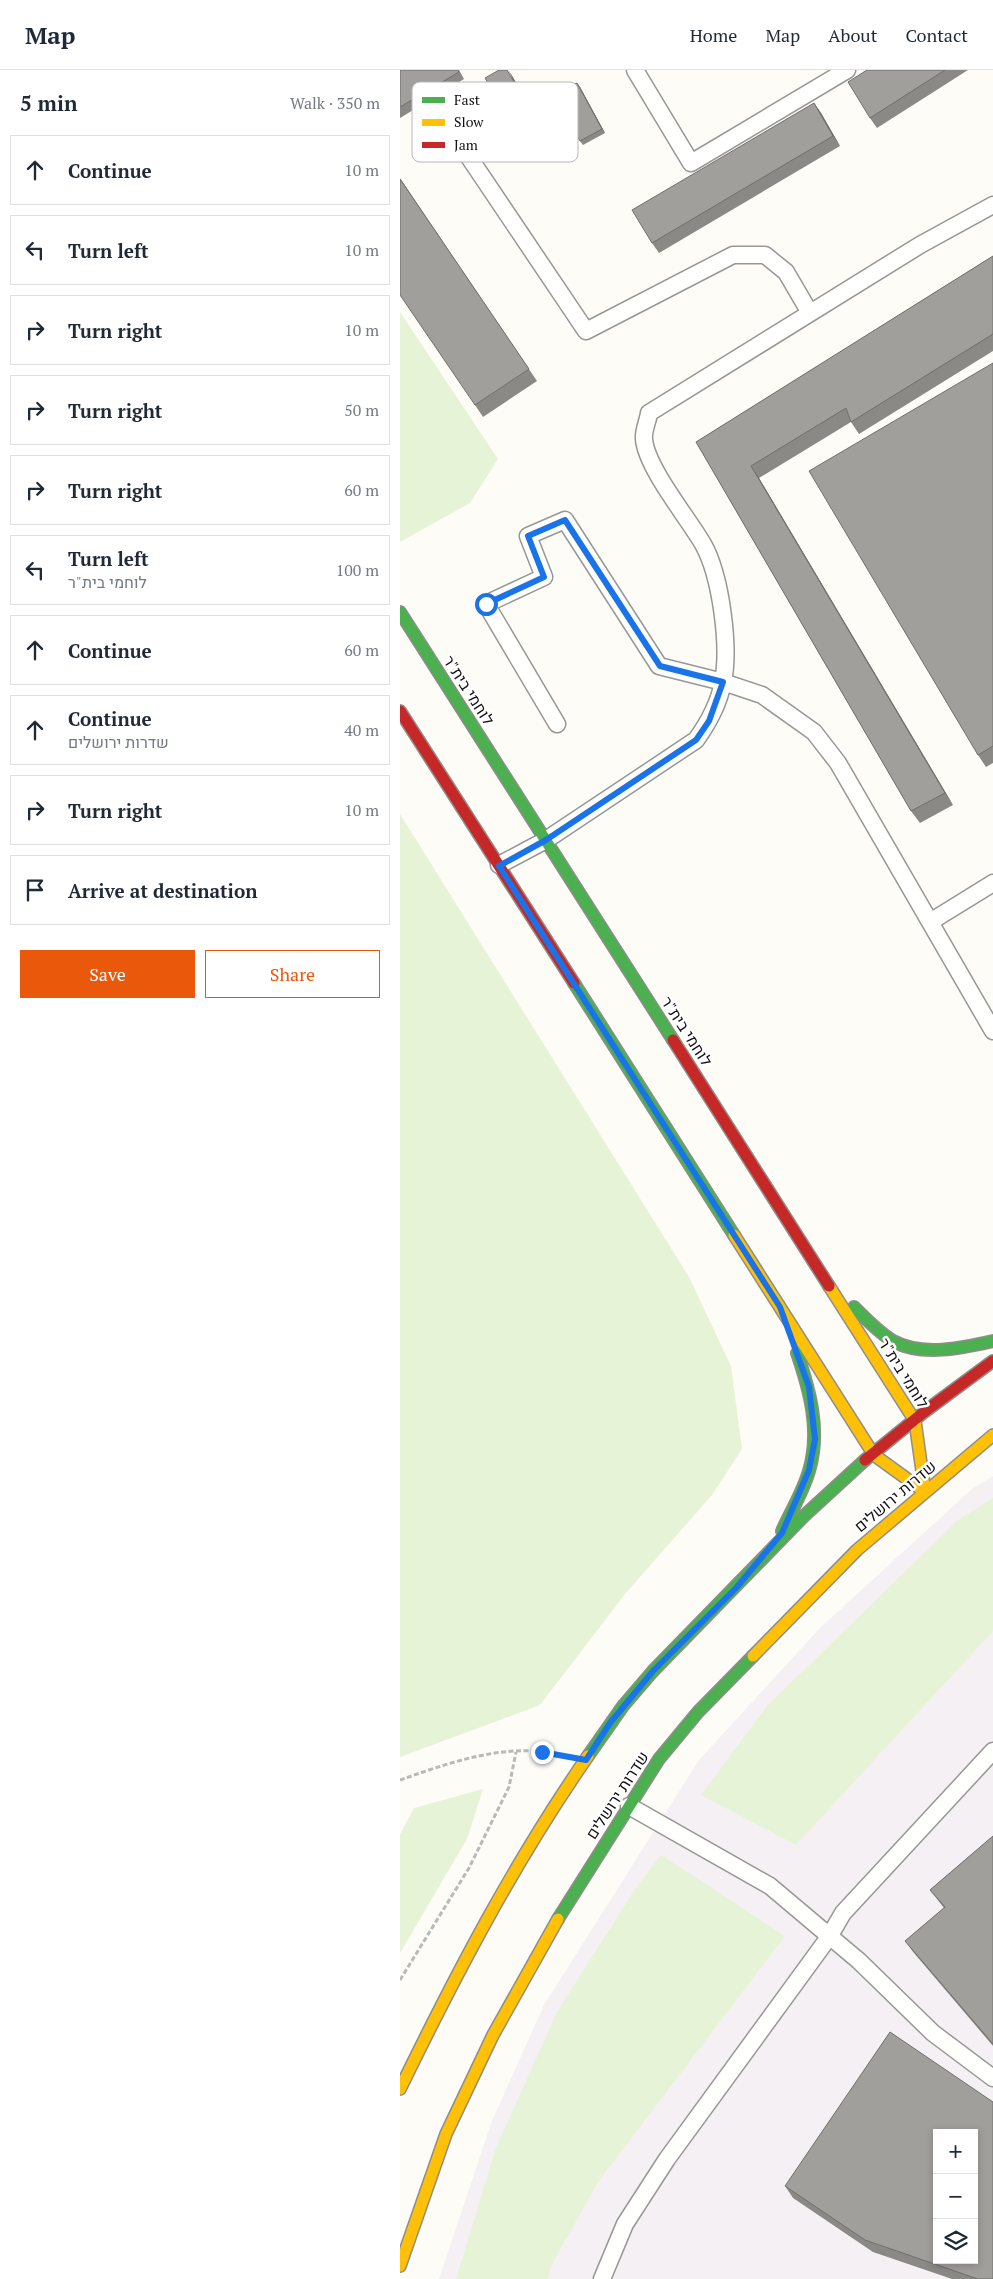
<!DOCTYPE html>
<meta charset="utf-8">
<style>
:root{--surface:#fff;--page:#f2f2f3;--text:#1f2937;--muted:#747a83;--line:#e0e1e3;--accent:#ea580c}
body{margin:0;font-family:"PT Serif",Heebo,serif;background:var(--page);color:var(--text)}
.controls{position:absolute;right:15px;bottom:15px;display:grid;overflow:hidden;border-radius:0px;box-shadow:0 2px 8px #0003}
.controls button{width:45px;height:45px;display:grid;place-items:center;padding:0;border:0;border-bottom:1px solid var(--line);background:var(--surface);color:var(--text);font:25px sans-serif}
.stop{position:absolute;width:15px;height:15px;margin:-11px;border:4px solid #1a73e8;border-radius:50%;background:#fff}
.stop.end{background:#1a73e8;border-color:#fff;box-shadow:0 1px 5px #0008}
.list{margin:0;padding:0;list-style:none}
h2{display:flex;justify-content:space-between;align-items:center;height:65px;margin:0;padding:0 20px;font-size:21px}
h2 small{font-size:16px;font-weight:400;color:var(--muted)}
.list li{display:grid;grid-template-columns:32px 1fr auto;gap:15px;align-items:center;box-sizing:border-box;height:70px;margin:0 10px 10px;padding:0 10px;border:1px solid var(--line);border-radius:0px}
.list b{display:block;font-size:19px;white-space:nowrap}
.list p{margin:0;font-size:16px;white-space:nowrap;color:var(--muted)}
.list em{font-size:16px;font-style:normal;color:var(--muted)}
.actions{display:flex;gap:10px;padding:15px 20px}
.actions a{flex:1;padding:11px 0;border:1px solid var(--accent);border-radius:0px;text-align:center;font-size:18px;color:var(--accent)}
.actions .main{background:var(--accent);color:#fff}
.icon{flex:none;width:28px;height:28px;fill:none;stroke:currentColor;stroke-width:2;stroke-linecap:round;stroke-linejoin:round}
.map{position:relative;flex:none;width:593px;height:2209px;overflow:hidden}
header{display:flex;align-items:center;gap:30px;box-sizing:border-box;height:70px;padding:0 25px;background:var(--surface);border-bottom:1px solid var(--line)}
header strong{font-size:24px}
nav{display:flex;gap:28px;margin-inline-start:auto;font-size:18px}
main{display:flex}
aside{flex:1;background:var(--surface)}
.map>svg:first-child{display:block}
.industrial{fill:#f5f0f3;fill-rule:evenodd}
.green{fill:#e7f3d7}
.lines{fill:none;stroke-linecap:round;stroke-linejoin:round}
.lane-casing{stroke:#979795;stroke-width:19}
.fast-casing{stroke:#8e8d8b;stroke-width:14}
.slow-casing{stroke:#8e8d8b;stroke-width:14}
.jam-casing{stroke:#8e8d8b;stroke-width:14}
.path{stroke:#b9b9b8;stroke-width:3;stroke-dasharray:5 2.5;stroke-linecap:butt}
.lane{stroke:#fffffe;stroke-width:16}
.fast{stroke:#4caf50;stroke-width:11}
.slow{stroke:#ffc107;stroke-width:11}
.jam{stroke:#c62828;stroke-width:11}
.wall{fill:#8a8986}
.shaded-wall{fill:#716f6d}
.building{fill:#a19f9c;stroke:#716f6d;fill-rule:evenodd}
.route{stroke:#1a73e8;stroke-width:6}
.labels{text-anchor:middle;stroke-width:5;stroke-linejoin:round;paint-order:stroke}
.street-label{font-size:16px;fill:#111;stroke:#fff}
.key{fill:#fff;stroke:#b8b8b8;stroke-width:1}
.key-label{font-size:14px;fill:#111}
</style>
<header>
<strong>Map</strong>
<nav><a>Home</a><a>Map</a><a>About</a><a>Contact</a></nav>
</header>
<main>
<aside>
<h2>5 min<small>Walk · 350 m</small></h2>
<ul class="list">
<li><svg class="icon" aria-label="ahead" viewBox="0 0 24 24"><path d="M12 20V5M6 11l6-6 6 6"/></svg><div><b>Continue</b></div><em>10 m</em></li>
<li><svg class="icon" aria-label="left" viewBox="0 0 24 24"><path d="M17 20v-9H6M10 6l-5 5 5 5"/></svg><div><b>Turn left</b></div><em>10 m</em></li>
<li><svg class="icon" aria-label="right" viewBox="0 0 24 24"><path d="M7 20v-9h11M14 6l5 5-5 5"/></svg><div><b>Turn right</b></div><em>10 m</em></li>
<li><svg class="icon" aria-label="right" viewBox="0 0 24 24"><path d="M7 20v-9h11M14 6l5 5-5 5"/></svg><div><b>Turn right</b></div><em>50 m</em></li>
<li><svg class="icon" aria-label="right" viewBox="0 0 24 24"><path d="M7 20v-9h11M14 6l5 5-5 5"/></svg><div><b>Turn right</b></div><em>60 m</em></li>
<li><svg class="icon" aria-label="left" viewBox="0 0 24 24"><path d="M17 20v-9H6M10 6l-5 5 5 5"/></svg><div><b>Turn left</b><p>לוחמי בית&quot;ר</p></div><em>100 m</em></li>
<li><svg class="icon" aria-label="ahead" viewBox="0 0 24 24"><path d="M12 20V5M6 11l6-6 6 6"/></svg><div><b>Continue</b></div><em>60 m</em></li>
<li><svg class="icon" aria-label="ahead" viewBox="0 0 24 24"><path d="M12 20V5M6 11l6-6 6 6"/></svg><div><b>Continue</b><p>שדרות ירושלים</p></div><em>40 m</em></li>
<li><svg class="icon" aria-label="right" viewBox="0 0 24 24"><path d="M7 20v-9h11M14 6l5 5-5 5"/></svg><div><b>Turn right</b></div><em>10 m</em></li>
<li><svg class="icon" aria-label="arrive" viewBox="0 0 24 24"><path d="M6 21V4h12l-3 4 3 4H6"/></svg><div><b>Arrive at destination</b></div></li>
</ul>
<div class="actions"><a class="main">Save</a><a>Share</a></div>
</aside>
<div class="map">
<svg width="593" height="2209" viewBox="0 0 593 2209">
<rect width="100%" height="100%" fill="#fdfcf7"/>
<!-- industrial -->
<path class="industrial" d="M593 1406V2209H39L92 2051 144 1935 299 1690 421 1557 572 1419ZM537 2063H574V2190H537Z"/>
<!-- green -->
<path class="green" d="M0 242 98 389 70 433 0 472Z
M0 744 289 1207 331 1296 342 1379 312 1425 225 1524 140 1635 0 1687Z
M593 1428V1561L396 1775 301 1725 367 1636 558 1450Z
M83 1719 67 1769 0 1883V1764L14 1738Z
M261 1785 385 1866 198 2112 151 2196 148 2209H56L96 2078 157 1942 235 1819Z"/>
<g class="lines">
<defs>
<path id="lane" d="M235 0 291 93 447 0
M44 50 186 261 333 185H365L386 202 410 243
M157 654 86 534 144 507 128 466 165 450 259 596 323 612 362 625 414 662 438 693 593 961
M99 795 146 770 296 670C309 652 319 633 323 612 330 576 321 506 303 474 288 448 246 397 244 369 243 361 248 351 249 343L520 175 593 135
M530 852 593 813
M229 1736 370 1816 459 1891 533 1963 593 2008
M202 2209 225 2154 267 2089 429 1867 443 1843 593 1681"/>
<path id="fast" d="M0 542 273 970
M174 913 334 1165
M454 1237C466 1249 478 1262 493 1271 522 1287 562 1278 593 1271
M382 1461C391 1441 403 1422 409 1401 421 1361 410 1321 397 1283
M188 1686 223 1636 253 1601 405 1445 465 1390
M158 1849 259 1689 298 1642 353 1586"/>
<path id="slow" d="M334 1165 474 1385 525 1422
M429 1216 515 1351 525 1422
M353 1586 457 1480 593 1365
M0 2019C56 1904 115 1791 188 1686
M0 2196 46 2064 93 1965 158 1849"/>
<path id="jam" d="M0 641 174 913
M273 970 429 1216
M465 1390 524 1342 593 1291"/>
</defs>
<!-- lane casing -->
<use href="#lane" class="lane-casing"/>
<!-- fast casing -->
<use href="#fast" class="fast-casing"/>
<!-- slow casing -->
<use href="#slow" class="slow-casing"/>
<!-- jam casing -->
<use href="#jam" class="jam-casing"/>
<!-- path -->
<path class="path" d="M0 1710C46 1694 100 1674 150 1683
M0 1910 69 1798 109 1717 116 1682"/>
<!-- lane -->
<use href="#lane" class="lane"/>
<!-- fast -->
<use href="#fast" class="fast"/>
<!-- slow -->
<use href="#slow" class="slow"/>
<!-- jam -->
<use href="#jam" class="jam"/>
</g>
<!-- wall -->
<path class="wall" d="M0 0H59L64 9 0 48Z
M467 0H568L477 58 470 48Z
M111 4 151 72 130 84 125 76Z
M180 17 205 63 183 75 180 71Z
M414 33 421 43 440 76 259 183 252 173Z
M0 108 137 311 83 347 75 335Z
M593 186V281L459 364 451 352 359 408 553 735 520 753 511 741 296 372Z
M593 293V693L586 697 578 685Z
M593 1766V1976L514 1883 505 1871 544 1838 530 1820Z
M385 2116 593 2209H552L473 2182 393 2128Z"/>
<!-- shaded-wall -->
<path class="shaded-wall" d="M108 0 111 4 151 72 145 64Z
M177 13 180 17 205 63 202 59Z
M414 33 421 43 440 76 433 66Z
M351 396 359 408 553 735 545 723Z"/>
<!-- building -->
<path class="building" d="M0 0H58L59 2 0 37Z
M99 0H107L145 64 125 76 85 8Z
M467 0H545L470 48 448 12Z
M177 13 202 59 180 71 155 25Z
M414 33 433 66 252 173 232 140Z
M0 109 129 299 75 335 0 225Z
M593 186V264L451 352 446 338 351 396 545 723 511 741 296 372Z
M593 293V676L578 685 409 401Z
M593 1766V1974L505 1871 545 1837 530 1820Z
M490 1962 593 2032V2209H578L465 2170 385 2116ZM537 2063H574V2190H537Z"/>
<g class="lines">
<!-- route -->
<path class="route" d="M86 534 144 507 128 466 165 450 260 596 323 612 309 651 296 670 146 770 99 796 380 1237 409 1317 415 1369 409 1400 382 1463 336 1518 253 1601 210 1653 186 1690 142 1682"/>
</g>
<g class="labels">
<!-- street labels -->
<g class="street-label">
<text transform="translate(69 620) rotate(57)" y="6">לוחמי בית"ר</text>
<text transform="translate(287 961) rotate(57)" y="6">לוחמי בית"ר</text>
<text transform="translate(504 1303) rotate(58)" y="6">לוחמי בית"ר</text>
<text transform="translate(495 1426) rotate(-40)" y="6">שדרות ירושלים</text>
<text transform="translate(217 1725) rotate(-57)" y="6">שדרות ירושלים</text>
</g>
</g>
<!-- legend -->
<rect x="12" y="12" width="166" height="80" rx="8" class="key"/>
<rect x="22" y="27" width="23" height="6" fill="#4caf50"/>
<rect x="22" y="49" width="23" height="7" fill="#ffc107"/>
<rect x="22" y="72" width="23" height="6" fill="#c62828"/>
<g class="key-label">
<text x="54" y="35">Fast</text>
<text x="54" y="57">Slow</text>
<text x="54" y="80">Jam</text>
</g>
</svg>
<div class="controls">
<button>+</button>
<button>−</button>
<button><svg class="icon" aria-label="layers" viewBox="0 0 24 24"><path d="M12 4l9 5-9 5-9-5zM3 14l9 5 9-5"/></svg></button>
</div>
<div class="stop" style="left:86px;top:534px"></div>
<div class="stop end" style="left:142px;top:1682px"></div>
</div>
</main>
